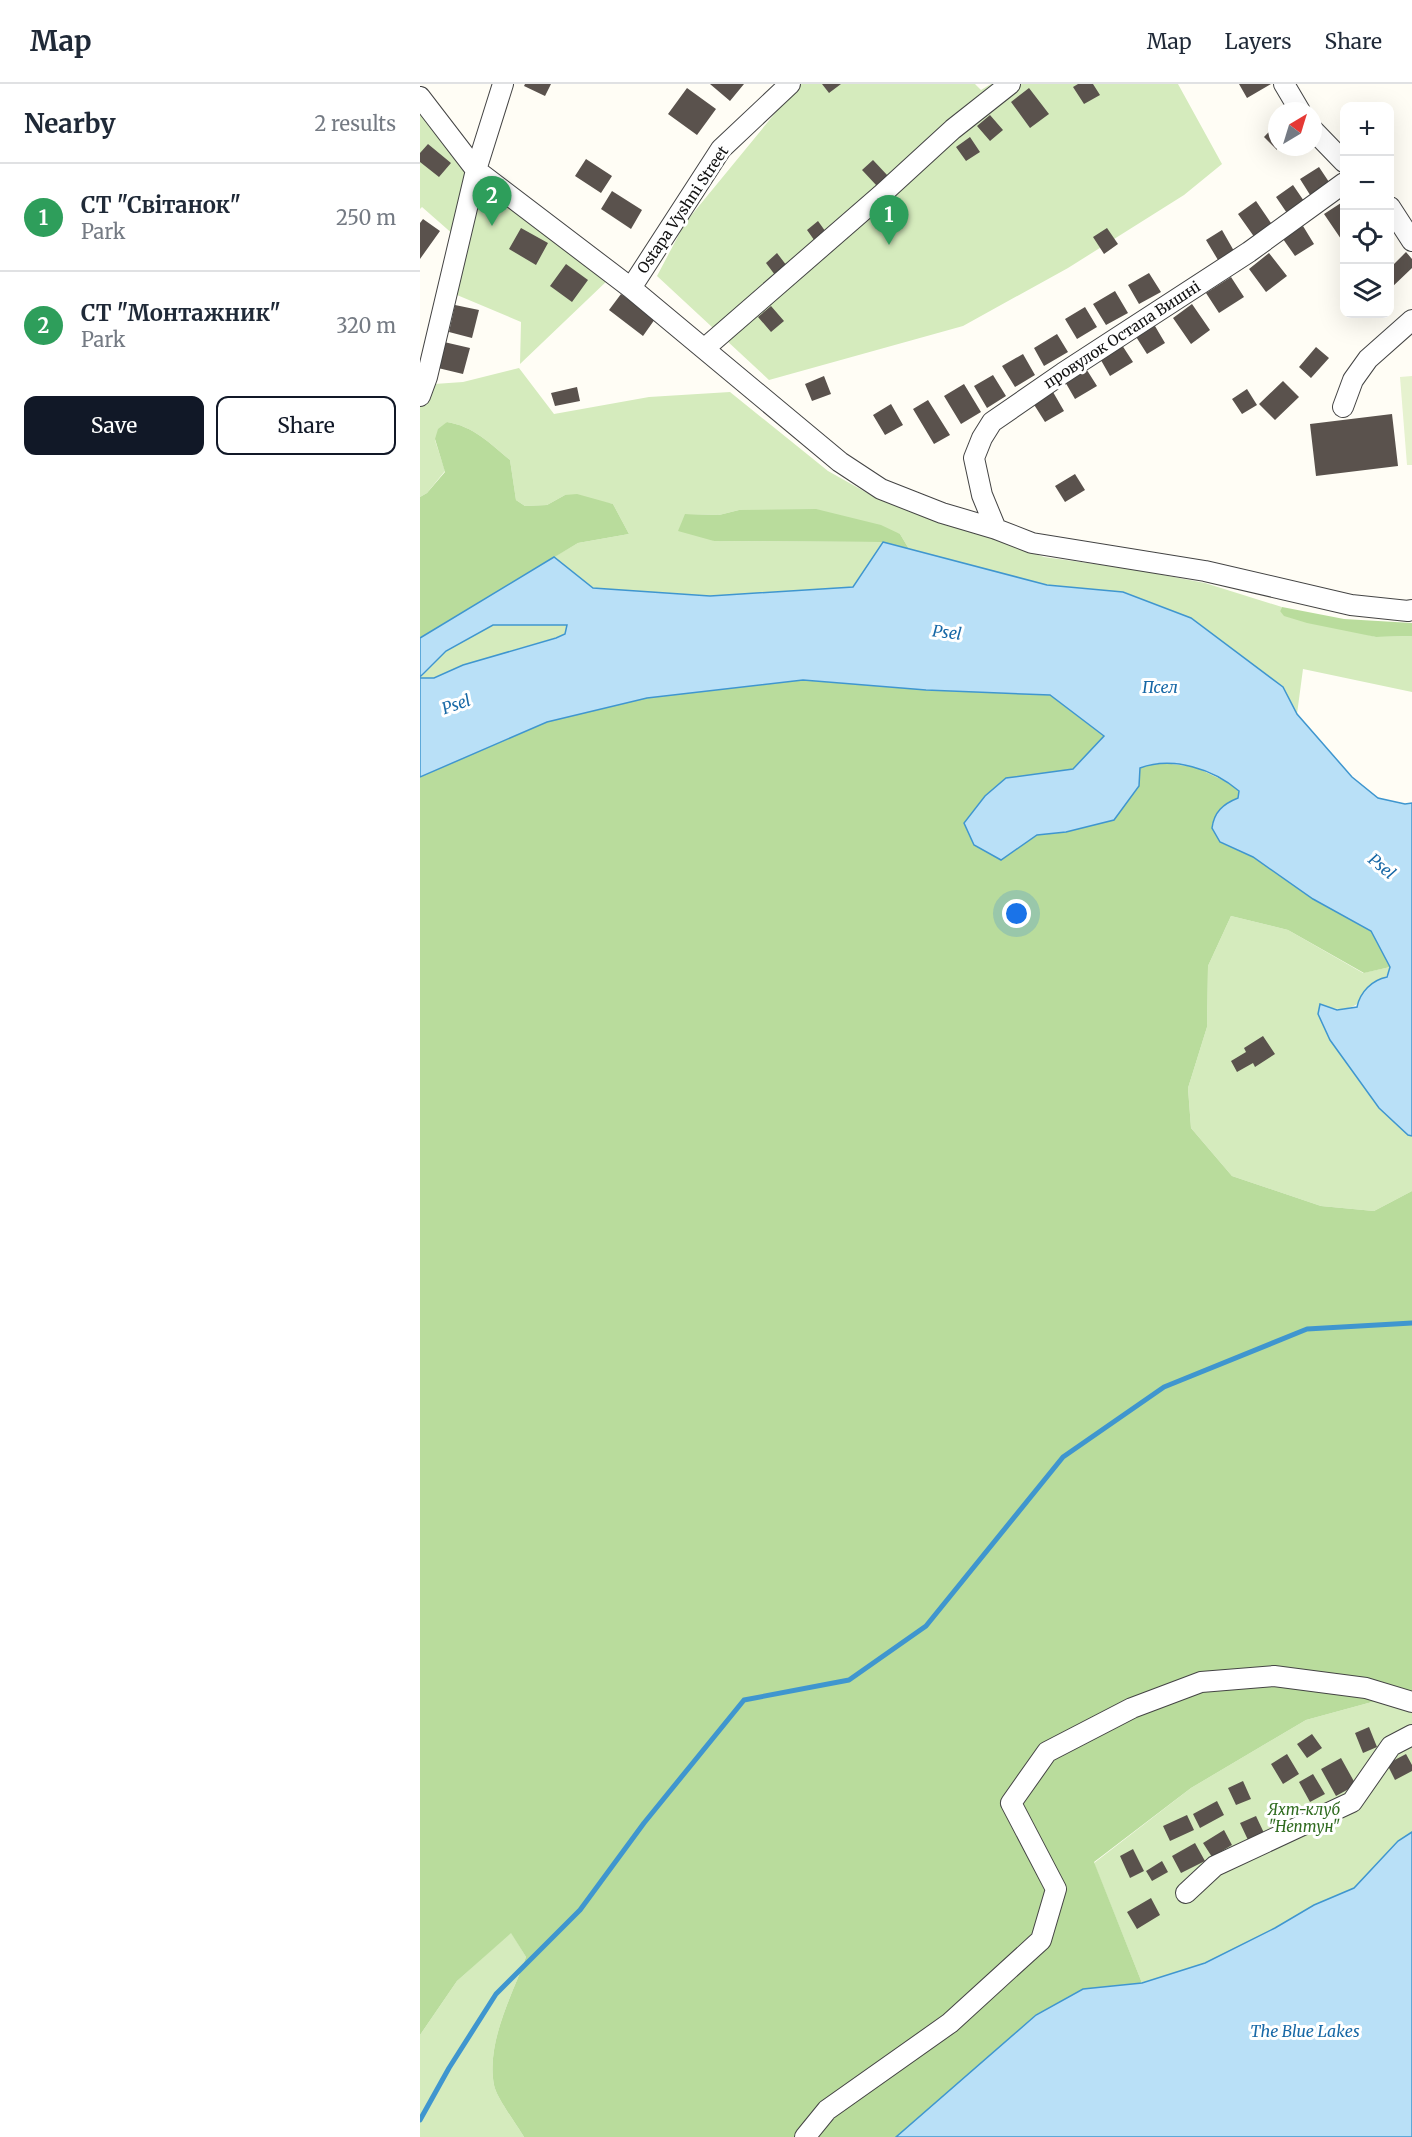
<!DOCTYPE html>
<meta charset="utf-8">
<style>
:root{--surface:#fff;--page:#f6f6f7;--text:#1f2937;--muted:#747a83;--line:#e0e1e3;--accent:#111827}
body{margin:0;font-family:Merriweather,serif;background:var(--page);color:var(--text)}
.controls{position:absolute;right:18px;top:18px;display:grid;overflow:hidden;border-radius:12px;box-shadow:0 6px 24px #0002}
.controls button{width:54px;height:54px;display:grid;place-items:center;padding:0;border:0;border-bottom:2px solid var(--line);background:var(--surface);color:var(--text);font:30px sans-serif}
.compass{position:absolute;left:848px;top:18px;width:54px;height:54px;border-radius:50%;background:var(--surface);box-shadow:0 6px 24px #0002;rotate:38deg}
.you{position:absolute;left:597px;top:830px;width:21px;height:21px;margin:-15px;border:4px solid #fff;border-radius:50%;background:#1a73e8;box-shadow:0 0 0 9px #1a73e833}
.badge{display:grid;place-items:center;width:39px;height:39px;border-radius:50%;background:var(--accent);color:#fff;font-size:20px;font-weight:700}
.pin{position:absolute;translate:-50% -50px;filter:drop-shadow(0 2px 3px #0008)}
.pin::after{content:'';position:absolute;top:32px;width:21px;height:18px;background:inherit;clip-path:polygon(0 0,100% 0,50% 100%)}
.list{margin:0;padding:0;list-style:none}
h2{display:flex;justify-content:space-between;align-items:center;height:78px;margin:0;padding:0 24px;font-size:26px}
h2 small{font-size:20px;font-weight:400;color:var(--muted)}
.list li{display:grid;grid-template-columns:39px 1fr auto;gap:18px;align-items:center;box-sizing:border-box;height:108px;padding:0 24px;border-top:2px solid var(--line)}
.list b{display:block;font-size:22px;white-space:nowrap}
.list p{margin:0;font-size:20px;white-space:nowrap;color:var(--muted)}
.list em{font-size:20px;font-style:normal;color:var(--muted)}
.actions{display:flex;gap:12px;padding:18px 24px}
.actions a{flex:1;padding:14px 0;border:2px solid var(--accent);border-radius:12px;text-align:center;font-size:21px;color:var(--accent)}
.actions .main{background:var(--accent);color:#fff}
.icon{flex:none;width:33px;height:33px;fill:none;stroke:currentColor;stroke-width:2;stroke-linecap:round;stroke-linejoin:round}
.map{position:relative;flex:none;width:992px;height:2053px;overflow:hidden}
header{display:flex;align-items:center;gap:36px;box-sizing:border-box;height:84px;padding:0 30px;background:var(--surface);border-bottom:2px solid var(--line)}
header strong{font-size:28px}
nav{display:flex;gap:33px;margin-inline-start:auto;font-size:21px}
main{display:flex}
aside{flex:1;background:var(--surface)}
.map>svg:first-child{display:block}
.green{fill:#d5ebbd}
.forest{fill:#b9dc9c}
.pitch{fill:#e6f2cf}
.water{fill:#b9e0f7;stroke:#3f96cf;stroke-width:1.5}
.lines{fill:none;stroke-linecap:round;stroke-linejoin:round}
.stream{stroke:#3f96cf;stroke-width:5}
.building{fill:#5a524d}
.minor-casing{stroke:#444;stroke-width:22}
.minor{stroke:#fff;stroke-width:20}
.labels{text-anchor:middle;stroke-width:6;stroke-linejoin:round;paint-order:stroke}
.street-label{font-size:15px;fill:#111;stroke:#fff}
.park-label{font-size:15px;font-style:italic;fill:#2f6b1f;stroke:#fff}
.water-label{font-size:16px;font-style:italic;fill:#1768a6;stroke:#fff}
</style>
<header>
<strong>Map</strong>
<nav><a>Map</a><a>Layers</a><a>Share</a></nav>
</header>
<main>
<aside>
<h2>Nearby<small>2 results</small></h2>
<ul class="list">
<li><span class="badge" style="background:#2e9e5b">1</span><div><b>СТ &quot;Світанок&quot;</b><p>Park</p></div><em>250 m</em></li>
<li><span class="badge" style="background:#2e9e5b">2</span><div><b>СТ &quot;Монтажник&quot;</b><p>Park</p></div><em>320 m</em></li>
</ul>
<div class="actions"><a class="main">Save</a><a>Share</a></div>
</aside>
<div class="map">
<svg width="992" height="2053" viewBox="0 0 992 2053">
<rect width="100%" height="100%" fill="#fffdf5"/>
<!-- green -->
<path class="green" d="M379 0H555L561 6 571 0H758L802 80 764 111 648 184 543 242 349 296 237 192 265 139Z
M0 13 2 29 189 195 100 280 101 238 37 211 43 159 2 123 0 125Z
M99 284 134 330 229 313 310 308 408 387 458 415 624 473 712 485 785 499 862 523 860 527 956 553 992 552V608L883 585 877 630 862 603 771 534 703 508 627 501 489 465 480 450 319 426 299 431 265 430 294 457 463 458 433 503 290 512 173 504 134 473 158 459 209 450 193 420 145 411 127 421 105 422 96 416 90 376C71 360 53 342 27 338L15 356 25 387 7 409 0 413V301L43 298Z
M147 540 145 550 135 554 43 581 14 594H0L26 567 73 541Z
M811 832 868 846 943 889 970 883C967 894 961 899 953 907 934 925 926 929 901 921L910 956 988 1051 992 1052V1107L954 1127 901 1122 812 1092 771 1044 768 1004 787 943 788 882Z
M952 1618 987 1622 992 1629V1748L978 1757 934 1804 894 1821 855 1844 785 1879 722 1899 674 1779 771 1704 886 1636Z
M91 1848 106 1873C92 1912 66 1958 74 2001 76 2013 97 2041 104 2053H0V1951L37 1897Z"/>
<!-- forest -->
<path class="forest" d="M27 338C53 342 71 360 90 376L96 416 105 422 127 421 145 411 157 410 193 420 209 450 158 459 0 554V413L7 409 25 388 15 355 18 345Z
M396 425 461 441 480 450 489 465 463 458 294 457 258 447 265 430 299 431 319 426Z
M862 523 924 535 992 539V552L956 553 887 539 864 532 860 527Z
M383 596 506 606 630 611 684 652 653 685 586 694 565 712 544 739 581 775 617 751 646 748 720 684 736 678 775 683 811 700 819 707 818 714C803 720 794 728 792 744L800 758 833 773 893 815 951 847 970 883 944 889 868 846 811 832 788 882 787 943 768 1004 771 1044 812 1092 901 1122 954 1127 992 1107V1629L987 1622 952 1618 886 1636 771 1704 674 1778 722 1899 663 1905 617 1931 476 2053H104C97 2041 76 2013 74 2001 66 1958 92 1912 106 1873L91 1849 37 1897 0 1951V693L127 638 227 614Z"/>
<!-- pitch -->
<path class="pitch" d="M992 292V381H987L980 293Z"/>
<!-- water -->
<path class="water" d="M463 458 627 501 703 508 771 534 863 603 877 630 932 693 958 714 985 720 992 719V1052L988 1051 959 1024 910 956 898 930 900 920 917 926 937 923C940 908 952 896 967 893L970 883 951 847 893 815 833 773 800 758 792 744C794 728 803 720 818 714L819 707C793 685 753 672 720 684L719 702 694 736 646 748 617 751 581 776 554 761 544 739 565 712 586 694 653 685 684 652 630 611 506 606 383 596 227 614 127 638 0 693V594H14L43 581 136 554 145 550 147 541H73L26 567 0 593V554L134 473 173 504 290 512 433 503Z
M992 1748V2053H476L616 1931 663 1905 722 1899 785 1879 855 1844 894 1821 934 1804 978 1757Z"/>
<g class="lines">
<!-- stream -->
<path class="stream" d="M0 2036 29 1984 76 1910 160 1826 224 1739 324 1616 429 1596 506 1542 643 1373 744 1303 887 1245 992 1239"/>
</g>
<!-- building -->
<path class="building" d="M105 0H131L125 12 104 2Z
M290 0H324L310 17Z
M402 0H421L409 9Z
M658 0H673L680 11 664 20 653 3Z
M819 0H851L827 14Z
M267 4 296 25 277 51 248 30Z
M609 4 629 30 610 44 591 18Z
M570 31 583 46 570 57 557 42Z
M857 39V66L844 53Z
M550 53 560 68 546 77 536 63Z
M8 60 31 79 19 93 0 78V69Z
M166 75 192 92 181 109 155 92Z
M453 76 468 92 457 102 442 86Z
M899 83 911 101 892 114 880 95Z
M873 101 886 120 869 132 856 113Z
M192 107 222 126 211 145 181 125Z
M836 117 853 142 835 154 818 130Z
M924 117V153L921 155 904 130Z
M3 135 20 147 0 175V139Z
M398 137 408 151 397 160 387 146Z
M883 142 894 160 875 172 863 155Z
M101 144 128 159 116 181 89 165Z
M687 144 698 160 684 170 673 153Z
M802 146 814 167 798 176 786 156Z
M986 168 992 175V184L970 205V184Z
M357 169 370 186 358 195 346 179Z
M849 169 867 192 846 208 829 185Z
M146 180 168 196 152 218 130 202Z
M729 189 741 208 719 220 708 201Z
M811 193 824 213 799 229 786 209Z
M695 207 708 229 686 241 673 220Z
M201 210 235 235 223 252 189 226Z
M772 220 790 246 771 260 753 234Z
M35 221 59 226 52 254 29 248Z
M351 222 364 237 351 248 338 233Z
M665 223 677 243 657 255 645 235Z
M732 237 745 259 727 270 713 248Z
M637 250 648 268 624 282 614 264Z
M24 258 50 264 43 290 18 284Z
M700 258 713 278 690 292 678 271Z
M896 263 909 274 891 294 879 283Z
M603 270 615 291 595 303 582 282Z
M665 283 677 302 655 315 644 296Z
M573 291 586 312 567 324 554 302Z
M404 292 411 310 392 317 385 300Z
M863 297 879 313 855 336 839 320Z
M544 300 561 328 541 340 524 312Z
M157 303 160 317 135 322 131 309Z
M827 305 837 321 822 330 812 315Z
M633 308 644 327 625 338 613 319Z
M508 316 530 351 514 360 493 325Z
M471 320 483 341 465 351 453 331Z
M972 330 978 382 896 392 890 340Z
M655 390 665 406 645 418 635 402Z
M843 952 855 970 835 983 833 979 817 988 811 977 826 968 824 964Z
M949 1643 957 1663 943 1669 935 1649Z
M892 1650 902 1664 887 1674 877 1660Z
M867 1670 879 1690 863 1700 851 1680Z
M986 1670 992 1681V1687L975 1696 967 1680Z
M921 1674 936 1701 916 1712 901 1685Z
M893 1690 905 1710 890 1718 879 1698Z
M823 1697 831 1715 816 1721 808 1704Z
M797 1717 804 1731 780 1744 773 1730Z
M767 1731 774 1746 750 1757 743 1742Z
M836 1732 844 1749 828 1756 820 1739Z
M804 1746 812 1761 792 1773 783 1759Z
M775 1759 785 1777 761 1789 752 1772Z
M713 1765 724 1787 710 1794 700 1772Z
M742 1777 748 1788 732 1797 726 1787Z
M731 1814 740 1831 717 1845 707 1828Z"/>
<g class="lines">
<defs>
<path id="minor" d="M864 0 880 27
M0 13 56 86 211 204 420 378 461 405 522 429 576 445 612 459 785 487 931 521 988 527 992 526
M893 46 924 78
M970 123 992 157
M211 204 301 65 370 0
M285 264 461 111 533 45 590 0
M0 312 7 293 56 86 83 0
M923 323 933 296 948 275 992 236
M576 445 562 411 554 374 562 354 572 338 643 289 829 168 924 99
M766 1809 795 1782 932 1718 971 1662 992 1651
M385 2053 407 2026 530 1939 621 1856 636 1805 591 1719 627 1668 712 1624 781 1598 854 1592 946 1604 992 1618"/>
</defs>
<!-- minor casing -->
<use href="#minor" class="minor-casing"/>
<!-- minor -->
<use href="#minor" class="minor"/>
</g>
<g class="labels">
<!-- street labels -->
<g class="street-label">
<text transform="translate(263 126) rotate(-56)" y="5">Ostapa Vyshni Street</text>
<text transform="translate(702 251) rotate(-33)" y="5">провулок Остапа Вишні</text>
</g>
<!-- park labels -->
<g class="park-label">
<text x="884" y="1731">Яхт-клуб<tspan x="884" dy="17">"Нептун"</tspan></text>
</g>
<!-- water labels -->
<g class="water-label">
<text transform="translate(527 548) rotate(7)" y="6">Psel</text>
<text x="740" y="609">Псел</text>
<text transform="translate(36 620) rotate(-19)" y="6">Psel</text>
<text transform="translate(962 782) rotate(40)" y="6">Psel</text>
<text x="885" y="1953">The Blue Lakes</text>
</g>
</g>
</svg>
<div class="controls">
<button>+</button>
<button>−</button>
<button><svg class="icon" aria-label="locate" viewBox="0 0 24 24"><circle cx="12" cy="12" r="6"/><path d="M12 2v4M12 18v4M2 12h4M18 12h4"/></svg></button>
<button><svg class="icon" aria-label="layers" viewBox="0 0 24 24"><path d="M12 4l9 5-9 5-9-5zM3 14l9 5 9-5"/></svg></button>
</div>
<svg class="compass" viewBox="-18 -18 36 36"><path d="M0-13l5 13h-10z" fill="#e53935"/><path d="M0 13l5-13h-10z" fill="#747a83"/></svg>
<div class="you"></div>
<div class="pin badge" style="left:469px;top:161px;background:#2e9e5b">1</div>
<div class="pin badge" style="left:72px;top:142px;background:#2e9e5b">2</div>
</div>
</main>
